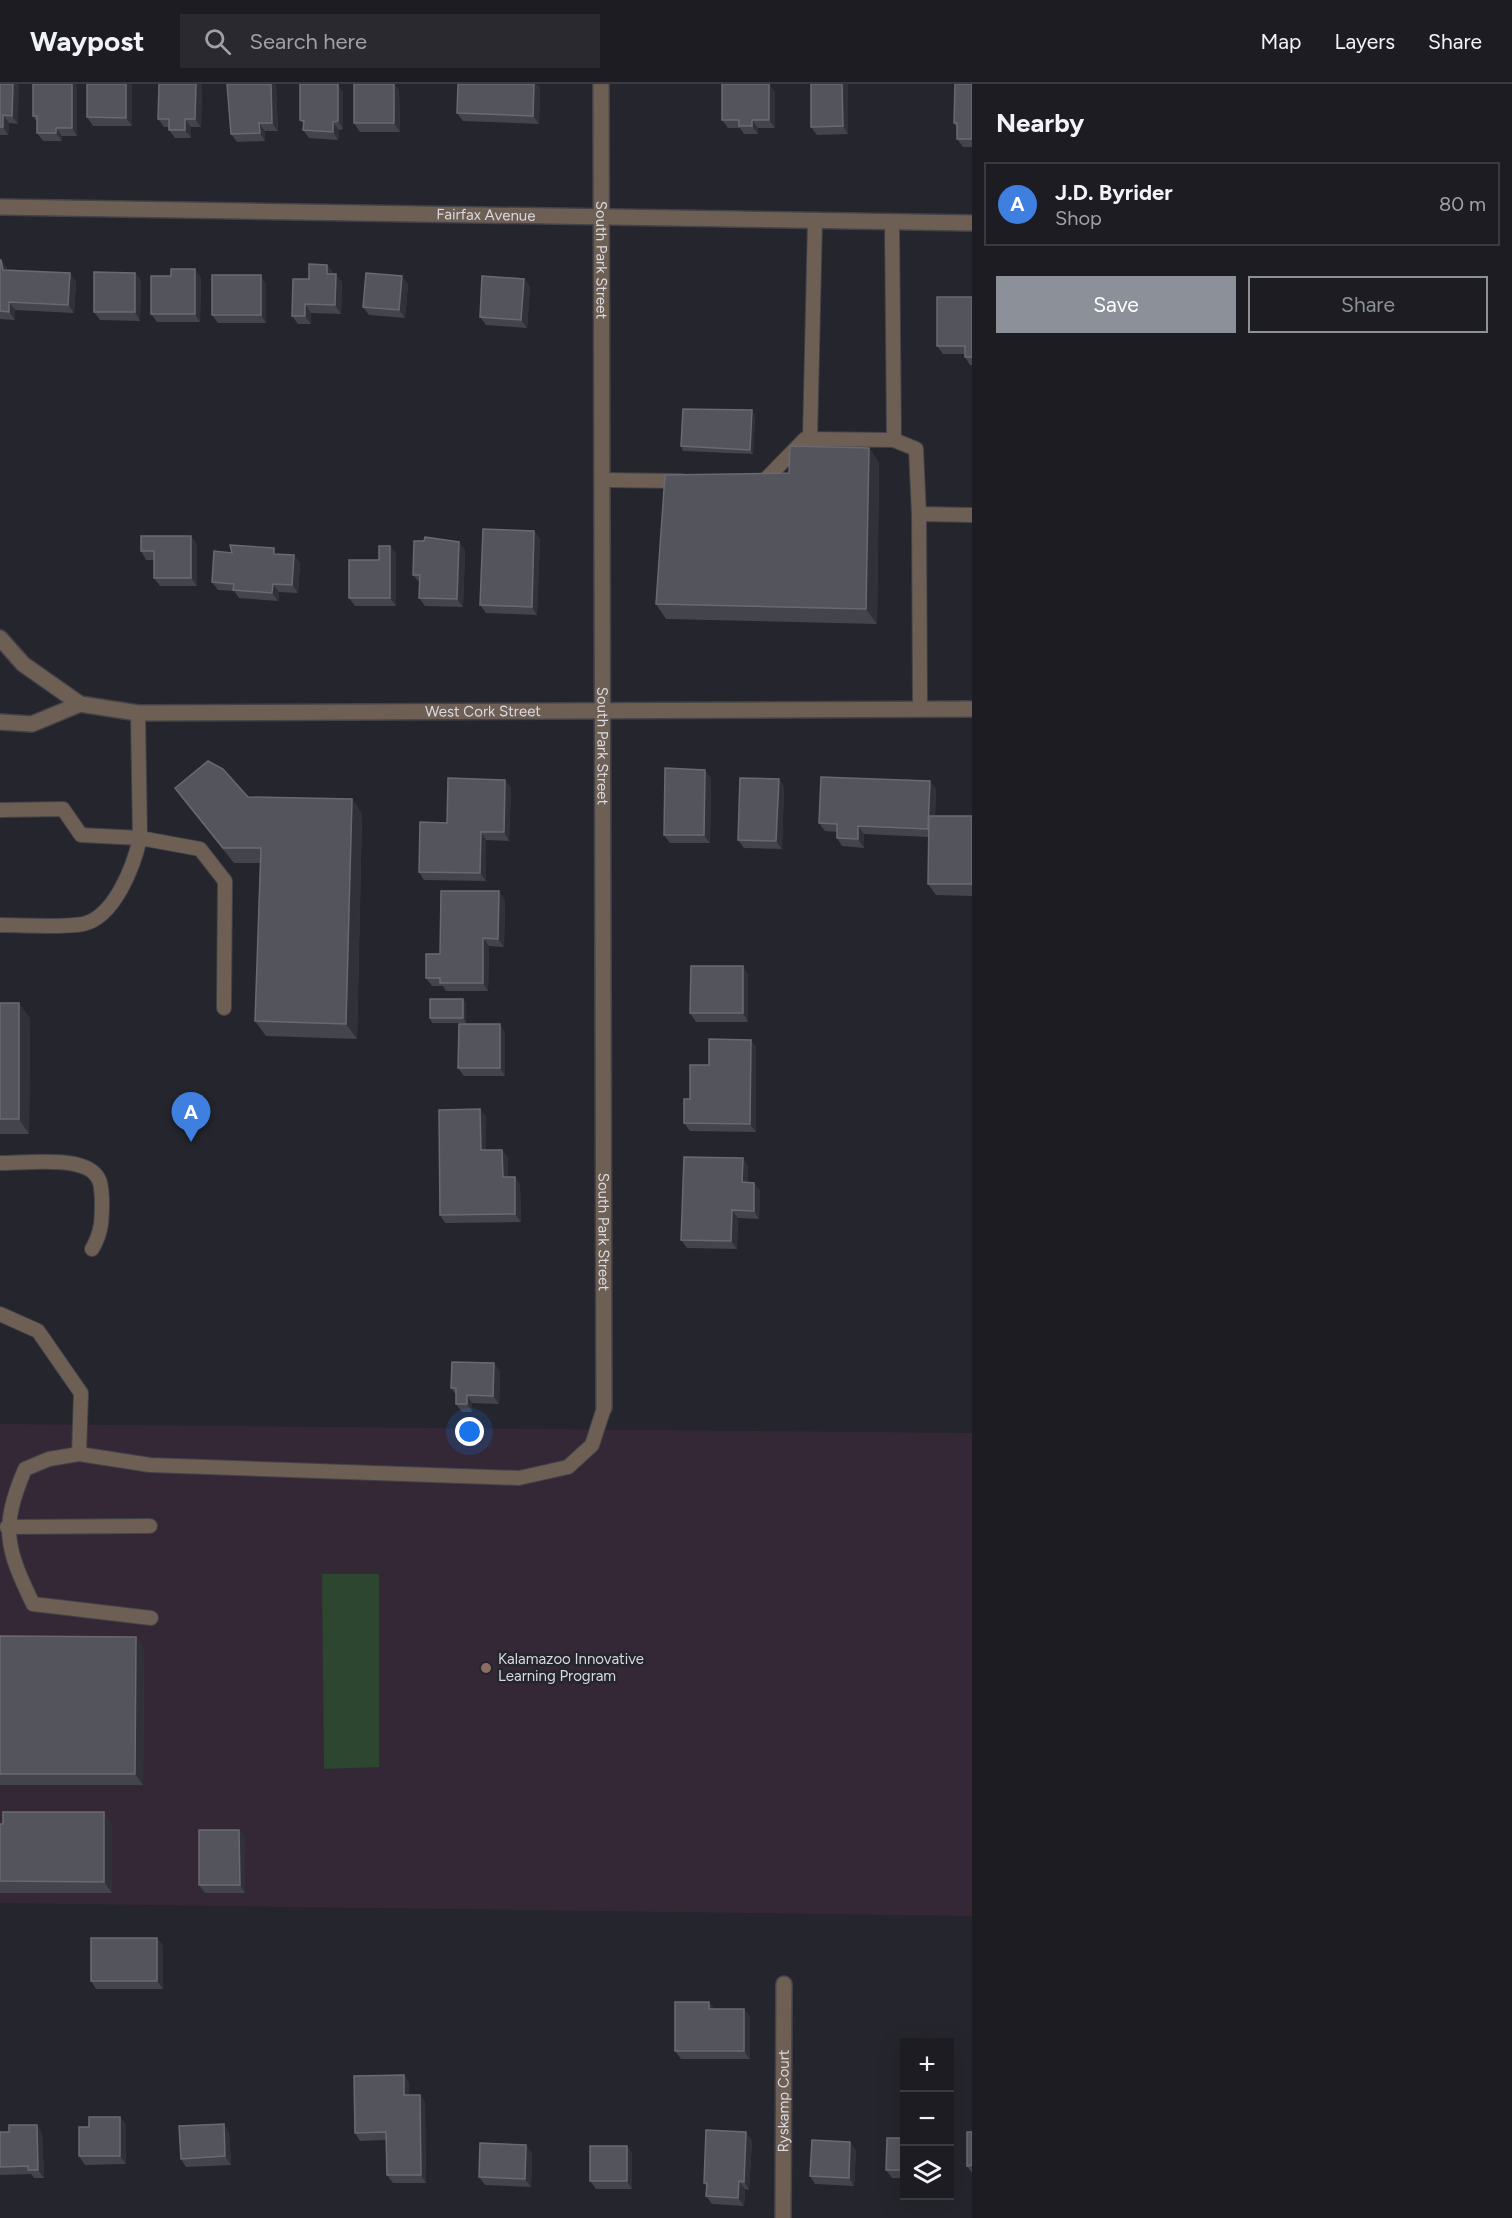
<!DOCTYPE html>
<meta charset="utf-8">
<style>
:root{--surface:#1c1c22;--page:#29292f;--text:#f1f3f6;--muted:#a0a1a5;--line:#3a3a40;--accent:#8c9099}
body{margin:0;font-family:Figtree,sans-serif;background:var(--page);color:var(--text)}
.controls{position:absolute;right:18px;bottom:18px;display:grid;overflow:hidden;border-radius:0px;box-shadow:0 6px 24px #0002}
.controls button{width:54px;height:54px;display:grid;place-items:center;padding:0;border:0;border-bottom:2px solid var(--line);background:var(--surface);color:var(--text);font:30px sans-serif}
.you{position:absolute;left:470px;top:1348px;width:21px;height:21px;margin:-15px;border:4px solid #fff;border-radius:50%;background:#1a73e8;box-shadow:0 0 0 9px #1a73e833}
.badge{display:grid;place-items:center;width:39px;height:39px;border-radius:50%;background:var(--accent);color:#fff;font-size:20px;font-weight:700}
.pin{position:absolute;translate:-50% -50px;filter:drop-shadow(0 2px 3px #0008)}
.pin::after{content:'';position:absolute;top:32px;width:21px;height:18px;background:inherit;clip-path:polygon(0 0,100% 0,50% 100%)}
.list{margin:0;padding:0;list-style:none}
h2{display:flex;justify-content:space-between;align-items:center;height:78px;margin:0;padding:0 24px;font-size:26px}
h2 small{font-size:20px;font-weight:400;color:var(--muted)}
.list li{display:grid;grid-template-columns:39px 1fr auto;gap:18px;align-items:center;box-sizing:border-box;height:84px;margin:0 12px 12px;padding:0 12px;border:2px solid var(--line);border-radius:0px}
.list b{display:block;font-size:22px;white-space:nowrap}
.list p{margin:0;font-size:20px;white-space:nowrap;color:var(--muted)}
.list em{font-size:20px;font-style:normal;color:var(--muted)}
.actions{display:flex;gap:12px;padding:18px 24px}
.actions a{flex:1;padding:14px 0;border:2px solid var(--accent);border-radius:0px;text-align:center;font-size:21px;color:var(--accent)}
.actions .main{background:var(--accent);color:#fff}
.icon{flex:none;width:33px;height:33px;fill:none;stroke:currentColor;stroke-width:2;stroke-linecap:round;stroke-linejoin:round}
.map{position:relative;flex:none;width:972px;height:2134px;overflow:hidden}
header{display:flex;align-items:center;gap:36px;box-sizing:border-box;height:84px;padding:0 30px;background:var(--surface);border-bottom:2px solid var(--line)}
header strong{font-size:28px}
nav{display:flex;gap:33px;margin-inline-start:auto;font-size:21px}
.search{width:420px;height:54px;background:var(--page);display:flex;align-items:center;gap:15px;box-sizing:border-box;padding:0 21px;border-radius:0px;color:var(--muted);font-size:22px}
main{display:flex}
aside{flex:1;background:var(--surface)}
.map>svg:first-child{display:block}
.education{fill:#342837}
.pitch{fill:#2c4630}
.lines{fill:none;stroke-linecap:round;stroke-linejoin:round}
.service-casing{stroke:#424249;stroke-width:16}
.minor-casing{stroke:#424249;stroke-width:18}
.tertiary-casing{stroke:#424249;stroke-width:18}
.service{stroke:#6e5f55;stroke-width:14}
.minor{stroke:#6e5f55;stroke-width:15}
.tertiary{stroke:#6e5f55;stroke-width:15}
.wall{fill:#44444d}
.shaded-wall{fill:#31313a}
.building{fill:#54545d;stroke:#696971;stroke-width:1.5}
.education-dot{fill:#8d6e63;stroke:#25252d;stroke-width:2}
.labels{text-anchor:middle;stroke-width:5;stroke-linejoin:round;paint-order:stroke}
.street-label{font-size:15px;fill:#d9d9df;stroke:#25252d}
.poi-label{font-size:15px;fill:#d9d9df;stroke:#25252d;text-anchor:start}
</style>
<header>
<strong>Waypost</strong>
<div class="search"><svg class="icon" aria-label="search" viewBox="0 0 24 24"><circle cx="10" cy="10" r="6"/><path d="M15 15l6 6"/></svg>Search here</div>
<nav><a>Map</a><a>Layers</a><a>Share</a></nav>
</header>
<main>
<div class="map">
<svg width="972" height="2134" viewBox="0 0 972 2134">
<rect width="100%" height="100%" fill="#25252d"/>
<!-- education -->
<path class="education" d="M0 1340 972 1349V1832L0 1819Z"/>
<!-- pitch -->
<path class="pitch" d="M322 1490H379V1683L324 1685Z"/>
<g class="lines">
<defs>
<path id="service" d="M892 138 894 356
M810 355 815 137
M602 396 681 397
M757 399H762L805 355 894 356 916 365 919 430
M920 625 919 430 972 431
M138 629 140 754 200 765 225 797 224 924
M0 726 63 725 81 751 140 754C134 781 115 833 83 840 62 844 23 841 0 841
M0 1079C24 1079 79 1072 95 1090 102 1097 101 1106 102 1116 102 1136 102 1148 92 1165
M0 1230 38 1247 81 1309 79 1370 150 1381 519 1394 568 1383 592 1361 604 1324
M79 1370 49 1375 25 1385C0 1444 6 1464 33 1520L151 1534
M7 1443 150 1442"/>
<g id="minor">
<path id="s1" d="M601 0 604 1324"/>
<path id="s2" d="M0 123 972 139"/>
<path d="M0 638 32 640 80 620"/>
<path id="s3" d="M783 2134 784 1900"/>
</g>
<g id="tertiary">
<path id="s4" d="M0 554 23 580 80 620 138 629 972 625"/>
</g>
</defs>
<!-- service casing -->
<use href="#service" class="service-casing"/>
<!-- minor casing -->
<use href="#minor" class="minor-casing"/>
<!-- tertiary casing -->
<use href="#tertiary" class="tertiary-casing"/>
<!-- service -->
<use href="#service" class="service"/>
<!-- minor -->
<use href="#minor" class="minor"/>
<!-- tertiary -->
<use href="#tertiary" class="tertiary"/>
</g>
<!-- wall -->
<path class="wall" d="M0 0 18 40 9 39 8 51H0Z
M132 0V42H93L87 33Z
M202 0 201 43H191V54H175L169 46V43H164L158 35Z
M276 0 278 47H265V57L237 58 231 50Z
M354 0H394L399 7 400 48H360L354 39Z
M848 0V50L817 51 811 43Z
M972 0V63H963L957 55V44L954 39Z
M77 2V52H62V57H43L37 49V38L33 32Z
M540 3 539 40 463 37 457 29Z
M343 8V45L339 46 338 56 309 54 303 46 304 41 300 36Z
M775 8V44H758V50H744L740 44H728L722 36Z
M0 176 7 184V186L76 197 74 229 15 226V236L0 235Z
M327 181 333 189V190L342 198 341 230 311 229V240H298L292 232 309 195Z
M135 189 141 197 140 237 100 236 94 228Z
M171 192 201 194 200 238H157L151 230Z
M524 195 530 203 527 244 486 241 480 233Z
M266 200V239H218L212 231Z
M408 200 405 234 369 231 363 223Z
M972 213V281H970L965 273V270H943L937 262Z
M755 331 753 370 683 367 681 362Z
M869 364 879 379 877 540 666 535 656 520 789 389Z
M534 447 540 455 537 531 486 529 480 521Z
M197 460V502H160L154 494V476H146L141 467Z
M390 462 396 470V522H355L349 514Z
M465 466 463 523 425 522 419 514 420 499 413 491Z
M232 469 294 471 300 479 298 509 279 508 278 517 239 514 234 507 218 506 212 498Z
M711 694 710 759H670L664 751Z
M779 695 784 703 782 765 744 764 738 756Z
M505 696 511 704 509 757 486 756V797L424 796 419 788 447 739Z
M175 704 248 713 352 715 362 730 357 955 266 952 255 937 260 779H234L185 718Z
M936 705 935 732H972V812L936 811 928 800V753L864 750V764L842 762 837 754V748L825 747 819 739Z
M505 816 504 863 489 862 488 907H446L443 902H432L426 894 440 870Z
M748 890V938H696L690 929Z
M0 919 30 934 29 1050H0Z
M466 919V939H432L430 934Z
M505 948V992H464L458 984Z
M751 956 756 964V1048L690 1047 684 1039 690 1015 709 981Z
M480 1025 486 1033V1066H502L508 1074V1093H515L520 1101 521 1138 445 1139 440 1131Z
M743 1074 748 1083V1098L754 1099 760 1107 759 1135 738 1134 737 1165 687 1164 681 1156Z
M500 1287 499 1320 472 1319V1328H462L456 1320V1311L451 1304Z
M0 1552 136 1553 144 1565 143 1701H0Z
M0 1740H112V1809H0Z
M239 1746 245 1754V1809H205L199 1801Z
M157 1854 163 1862V1905H96L91 1897Z
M709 1918 714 1925H744L750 1933V1975H681L675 1967Z
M404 1991 409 1999V2011H420L425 2019 426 2099H393L387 2091V2056L360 2057 355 2049Z
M120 2033 126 2041V2080L85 2081 79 2072 89 2043Z
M0 2048 42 2049 44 2094H34L31 2090 0 2091Z
M229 2048 231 2081 186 2083 181 2075Z
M972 2048V2089L967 2082Z
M904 2054V2094H892L886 2086Z
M752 2056 749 2106 745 2105 744 2122 712 2120 706 2112 707 2103 704 2099Z
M627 2062 632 2070V2105H596L590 2097Z
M856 2066 854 2102 815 2100 810 2092Z
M532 2069 531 2103 485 2101 479 2093Z"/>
<!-- shaded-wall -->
<path class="shaded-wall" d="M13 0H19L18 40 12 32Z
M72 0H76L77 2V52L72 44Z
M126 0H132V42L126 34Z
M196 0H202L201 43 195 35Z
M271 0H276L278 47 272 39Z
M338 0 343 8V45L338 37Z
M394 0 399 7 400 48 394 39Z
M534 0H537L540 3 539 40 533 32Z
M769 0 775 8V44L769 36Z
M842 0H848V50L843 42Z
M3 31 9 39 8 51 3 43Z
M185 35 191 43V54L185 46Z
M752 36 758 44V50L752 42Z
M333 38 339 46 338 56 333 48Z
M259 39 265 47V57L260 49Z
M56 44 62 52V57L56 49Z
M1 176 7 184 9 194 3 186Z
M327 181 333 189 332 198 327 190Z
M195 185 201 194 200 238 195 230Z
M70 189 76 197 74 229 68 221Z
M135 189 141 197 140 237 135 228Z
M336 190 342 198 341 230 335 221Z
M261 191 266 200V239L261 231Z
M402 192 408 200 405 234 399 226Z
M524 195 530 203 527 244 521 236Z
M9 218 15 226V236L9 228Z
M305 220 311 229V240L305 232Z
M752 326 755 331 753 370 750 366Z
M869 364 879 379 877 540 866 525Z
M534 447 540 455 537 531 532 523Z
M191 452 197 460V502L191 494Z
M459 458 465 466 463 523 457 515Z
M390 462 396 470V522L390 514Z
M294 471 300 479 298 509 292 501Z
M273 500 279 508 278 517 272 509Z
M705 686 711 694 710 759 704 751Z
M779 695 784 703 782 765 776 757Z
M505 696 511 704 509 757 504 748Z
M930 697 936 705 934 753 928 745Z
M352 715 362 730 357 955 346 940Z
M858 742 864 750V764L858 755Z
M481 748 486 756V797L480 789Z
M499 807 505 816 504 863 498 855Z
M483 854 489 862 488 907 483 899Z
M743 882 748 890V938L743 929Z
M463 915 466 919V939L463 934Z
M19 919 30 934 29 1050 19 1035Z
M500 940 505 948V992L500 984Z
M751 956 756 964V1048L750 1040Z
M480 1025 486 1033V1074L481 1066Z
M502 1066 508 1074V1101L503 1093Z
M743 1074 748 1083V1106L742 1098Z
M515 1093 520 1101 521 1138 515 1130Z
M754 1099 760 1107 759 1135 754 1127Z
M732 1126 738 1134 737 1165 731 1157Z
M494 1279 500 1287 499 1320 493 1312Z
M467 1311 472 1319V1328L467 1320Z
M136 1553 144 1565 143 1701 135 1690Z
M104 1728 112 1740V1809L104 1798Z
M239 1746 245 1754V1809L240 1801Z
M157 1854 163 1862V1905L157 1897Z
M709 1918 715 1926 709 1925Z
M744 1925 750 1933V1975L744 1967Z
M404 1991 409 1999V2019L404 2011Z
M420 2011 425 2019 426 2099 421 2091Z
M120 2033 126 2041V2080L120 2072Z
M224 2040 229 2048 231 2081 225 2072Z
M37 2041 42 2049 44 2094 38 2086Z
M746 2048 752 2056 749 2106 744 2098Z
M850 2058 856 2066 854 2102 849 2094Z
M526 2061 532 2069 531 2103 525 2095Z
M627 2062 632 2070V2105L627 2097Z
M739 2097 745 2105 744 2122 738 2114Z"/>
<!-- building -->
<path class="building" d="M0 0H13L12 32 3 31V43H0Z
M33 0H72V44H56V49H37V32H33Z
M87 0H126V34L87 33Z
M159 0H196L195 35H185V46H169V35H158Z
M227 0H271L272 39H259L260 49 231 50Z
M300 0H338V37L333 38V48L303 46 304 37 300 36Z
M354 0H394V39H354Z
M458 0H534L533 32 457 29Z
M722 0H769V36H752V42H739V36H722Z
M811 0H842L843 42 811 43Z
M955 0H972V55H957V39H954Z
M0 176H1L3 186 70 189 68 221 9 218V228L0 227Z
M309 180 327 181V190H336L335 221 305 220V232H292L293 195H309Z
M171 185H195V230H151V192H171Z
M94 188 135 189V228H94Z
M366 189 402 192 399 226 363 223Z
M212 191H261V231H212Z
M482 192 524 195 521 236 480 233Z
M937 213H972V273H965V262H937Z
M683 325 752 326 750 366 681 362Z
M790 362 869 364 866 525 656 520 665 391 789 389Z
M483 445 534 447 532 523 480 521Z
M141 452H191V494H154V467H141Z
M425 453 459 458 457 515 419 514 420 491H413L414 457H424Z
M230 461 274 464V470L294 471 292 501 273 500 272 509 233 506 234 500 212 498 214 467 232 469Z
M379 462H390V514H349V476H379Z
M208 677 223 685 248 713 352 715 346 940 255 937 261 764H223L175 704Z
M665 684 705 686 704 751H664Z
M821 693 930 697 928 745 858 742V755L837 754V740L819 739Z
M448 694 505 696 504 748H481L480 789 419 788 420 738 447 739Z
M740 694 779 695 776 757 738 756Z
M929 732H972V800H928Z
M441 807H499L498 855 483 854V899H440V894H426V870H440Z
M691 882H743V929H690Z
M430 915H463V934H430Z
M0 919H19V1035H0Z
M459 940H500V984H458Z
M709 955 751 956 750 1040 684 1039V1015H690V981H709Z
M480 1025 481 1066H502L503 1093H515V1130L440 1131 439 1026Z
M684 1073 743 1074 742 1098 754 1099V1127L732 1126 731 1157 681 1156Z
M452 1278 494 1279 493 1312 467 1311V1320H456V1304H451Z
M0 1552 136 1553 135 1690H0Z
M3 1728H104V1798L0 1797V1740H3Z
M199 1746H239L240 1801H199Z
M91 1854H157V1897H91Z
M675 1918H709V1925H744V1967H675Z
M404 1991V2011H420L421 2091H387L386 2048 355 2049 354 1992Z
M89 2033H120V2072H79V2043H89Z
M224 2040 225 2072 181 2075 179 2042Z
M9 2041H37L38 2086H28V2082L0 2083V2048H9Z
M706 2046 746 2048 744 2098 739 2097 738 2114 706 2112 707 2099H704Z
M967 2048H972V2081L967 2082Z
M887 2054H904V2086H886Z
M812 2056 850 2058 849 2094 810 2092Z
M480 2059 526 2061 525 2095 479 2093Z
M590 2062H627V2097H590Z"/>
<!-- markers -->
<circle class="education-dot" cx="486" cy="1584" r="6"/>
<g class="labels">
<!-- street labels -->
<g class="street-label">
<text dy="5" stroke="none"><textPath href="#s2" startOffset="486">Fairfax Avenue</textPath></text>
<text dy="5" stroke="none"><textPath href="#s1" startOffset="176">South Park Street</textPath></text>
<text dy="5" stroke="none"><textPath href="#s4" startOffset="508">West Cork Street</textPath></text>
<text dy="5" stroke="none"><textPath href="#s1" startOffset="662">South Park Street</textPath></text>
<text dy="5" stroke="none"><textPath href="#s1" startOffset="1148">South Park Street</textPath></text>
<text dy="5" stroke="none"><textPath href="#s3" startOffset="117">Ryskamp Court</textPath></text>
</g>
<!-- poi labels -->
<g class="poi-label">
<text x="498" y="1580">Kalamazoo Innovative<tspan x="498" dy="17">Learning Program</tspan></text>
</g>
</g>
</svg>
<div class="controls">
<button>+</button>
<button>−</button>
<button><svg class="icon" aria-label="layers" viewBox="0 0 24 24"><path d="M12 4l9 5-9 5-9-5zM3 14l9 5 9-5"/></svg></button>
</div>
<div class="you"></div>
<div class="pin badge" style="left:191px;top:1058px;background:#3f7fe0">A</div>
</div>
<aside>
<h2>Nearby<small></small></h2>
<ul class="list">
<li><span class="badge" style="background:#3f7fe0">A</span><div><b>J.D. Byrider</b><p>Shop</p></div><em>80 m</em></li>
</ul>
<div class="actions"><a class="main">Save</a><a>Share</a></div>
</aside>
</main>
